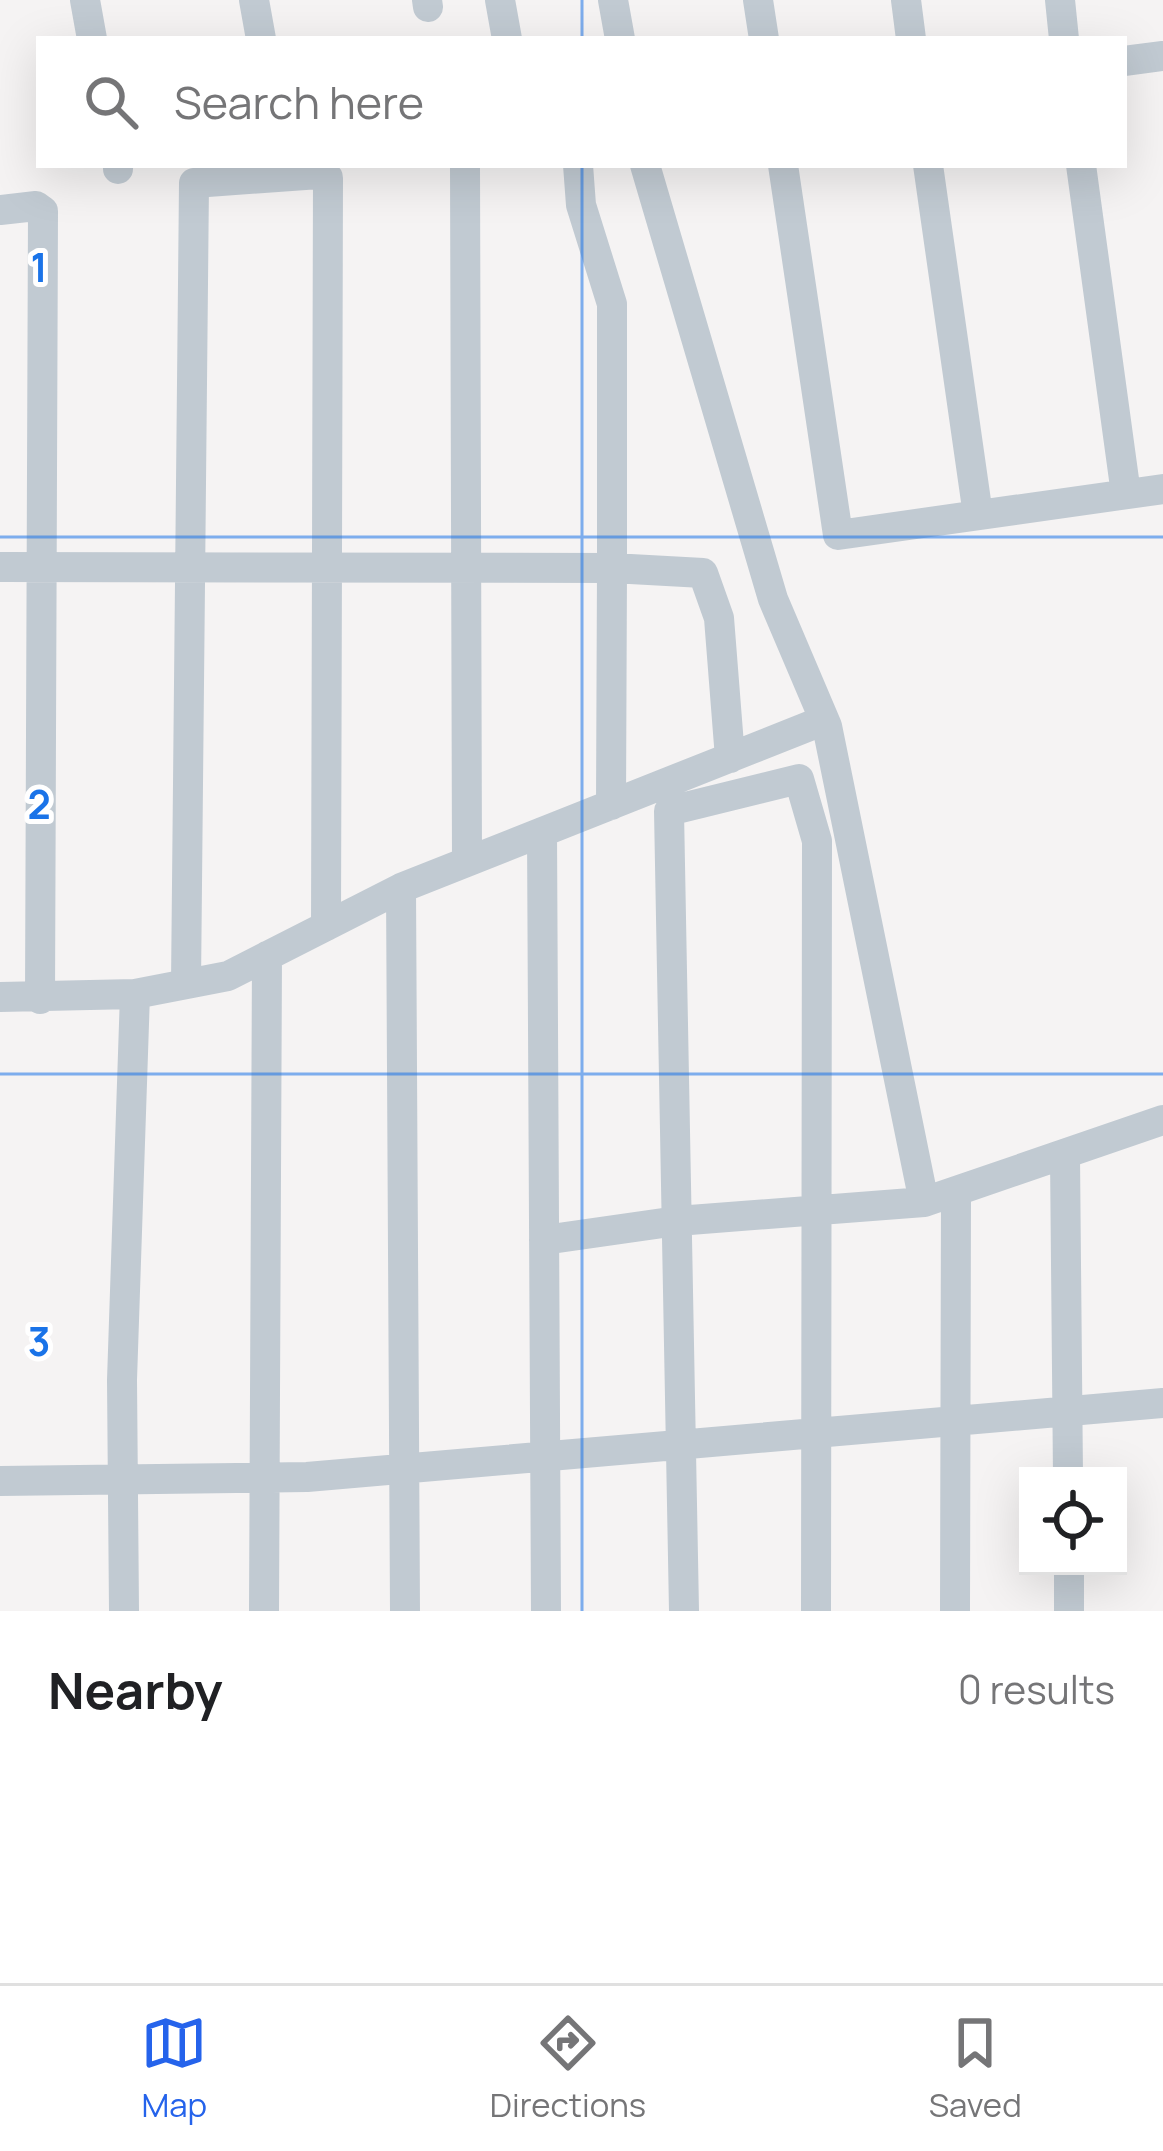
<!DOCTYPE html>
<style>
:root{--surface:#fff;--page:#f2f2f2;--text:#202124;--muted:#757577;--line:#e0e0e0;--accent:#2563eb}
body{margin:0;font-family:Manrope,sans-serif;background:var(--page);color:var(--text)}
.controls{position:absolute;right:36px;bottom:36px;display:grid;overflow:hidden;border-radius:0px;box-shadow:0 12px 48px #0002}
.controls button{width:108px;height:108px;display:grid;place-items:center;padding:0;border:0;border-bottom:3px solid var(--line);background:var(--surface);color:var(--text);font:60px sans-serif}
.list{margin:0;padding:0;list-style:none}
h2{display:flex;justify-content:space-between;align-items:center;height:156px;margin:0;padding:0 48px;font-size:51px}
h2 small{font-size:39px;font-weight:400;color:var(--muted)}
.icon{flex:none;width:66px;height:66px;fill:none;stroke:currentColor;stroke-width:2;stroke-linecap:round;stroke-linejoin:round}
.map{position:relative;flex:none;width:1163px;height:1611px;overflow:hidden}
.search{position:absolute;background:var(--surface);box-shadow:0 12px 48px #0002;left:36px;right:36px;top:36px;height:132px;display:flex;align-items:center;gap:30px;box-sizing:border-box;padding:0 42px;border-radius:0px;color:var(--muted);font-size:45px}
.sheet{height:372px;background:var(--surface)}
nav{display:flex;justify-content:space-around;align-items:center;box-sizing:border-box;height:168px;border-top:3px solid var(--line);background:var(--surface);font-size:33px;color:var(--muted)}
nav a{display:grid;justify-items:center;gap:6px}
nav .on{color:var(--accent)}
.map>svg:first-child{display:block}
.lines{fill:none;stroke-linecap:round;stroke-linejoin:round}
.street{stroke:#c1cad2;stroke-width:30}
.grid{fill:none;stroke:#1a73e8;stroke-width:3;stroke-opacity:0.55}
.grid-label{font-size:39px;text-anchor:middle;font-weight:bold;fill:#1a73e8;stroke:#fff;stroke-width:10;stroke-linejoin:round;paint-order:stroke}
</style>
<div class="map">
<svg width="1163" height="1611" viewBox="0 0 1163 1611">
<rect width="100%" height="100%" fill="#f5f3f3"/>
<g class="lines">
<!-- street -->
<path class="street" d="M85 0 92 39
M254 0 261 39
M427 0 428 7
M500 0 507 39
M613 0 620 39
M758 0 764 39
M906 0 911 39
M1060 0 1064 39
M1124 61 1163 56
M118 165V169
M465 165 467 862
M578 165 581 205 612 304V568L703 573 719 618 730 758
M645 165 773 599 827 726
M783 165 838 535 1163 489
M928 165 978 515
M1081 165 1126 494
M0 210 36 206 43 211 40 999
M0 567 612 568 611 805
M542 832 546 1611
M401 888 405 1611
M186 984 194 183 319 174 328 178 326 926
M0 997 135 994 228 976 401 888 812 725 827 726 924 1202 1163 1120
M1065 1156 1068 1476
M544 1240 677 1221 924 1202
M0 1481 307 1477 1163 1403
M1069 1566V1611
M124 1611 122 1380 135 994
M264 1611 267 956
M684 1611 669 811 799 779 817 841 816 1611
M955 1611 956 1195"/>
</g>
<!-- grid -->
<path class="grid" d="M582 0V39M582 165V1611M0 537H1163M0 1074H1163"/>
<g class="grid-label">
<text x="39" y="282">1</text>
<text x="39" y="819">2</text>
<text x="39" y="1356">3</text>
</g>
</svg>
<div class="controls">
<button><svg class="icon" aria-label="locate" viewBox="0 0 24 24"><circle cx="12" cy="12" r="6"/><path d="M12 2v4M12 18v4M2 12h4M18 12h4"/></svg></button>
</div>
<div class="search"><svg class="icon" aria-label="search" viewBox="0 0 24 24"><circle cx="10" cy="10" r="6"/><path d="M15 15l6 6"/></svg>Search here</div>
</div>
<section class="sheet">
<h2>Nearby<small>0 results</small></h2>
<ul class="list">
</ul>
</section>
<nav>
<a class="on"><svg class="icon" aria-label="map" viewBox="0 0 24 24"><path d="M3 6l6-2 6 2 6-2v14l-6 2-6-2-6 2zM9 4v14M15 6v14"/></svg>Map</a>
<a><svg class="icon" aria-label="directions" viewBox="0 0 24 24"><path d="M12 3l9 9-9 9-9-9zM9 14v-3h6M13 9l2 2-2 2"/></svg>Directions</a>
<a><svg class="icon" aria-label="saved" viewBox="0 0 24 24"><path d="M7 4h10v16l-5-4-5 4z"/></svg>Saved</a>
</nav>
